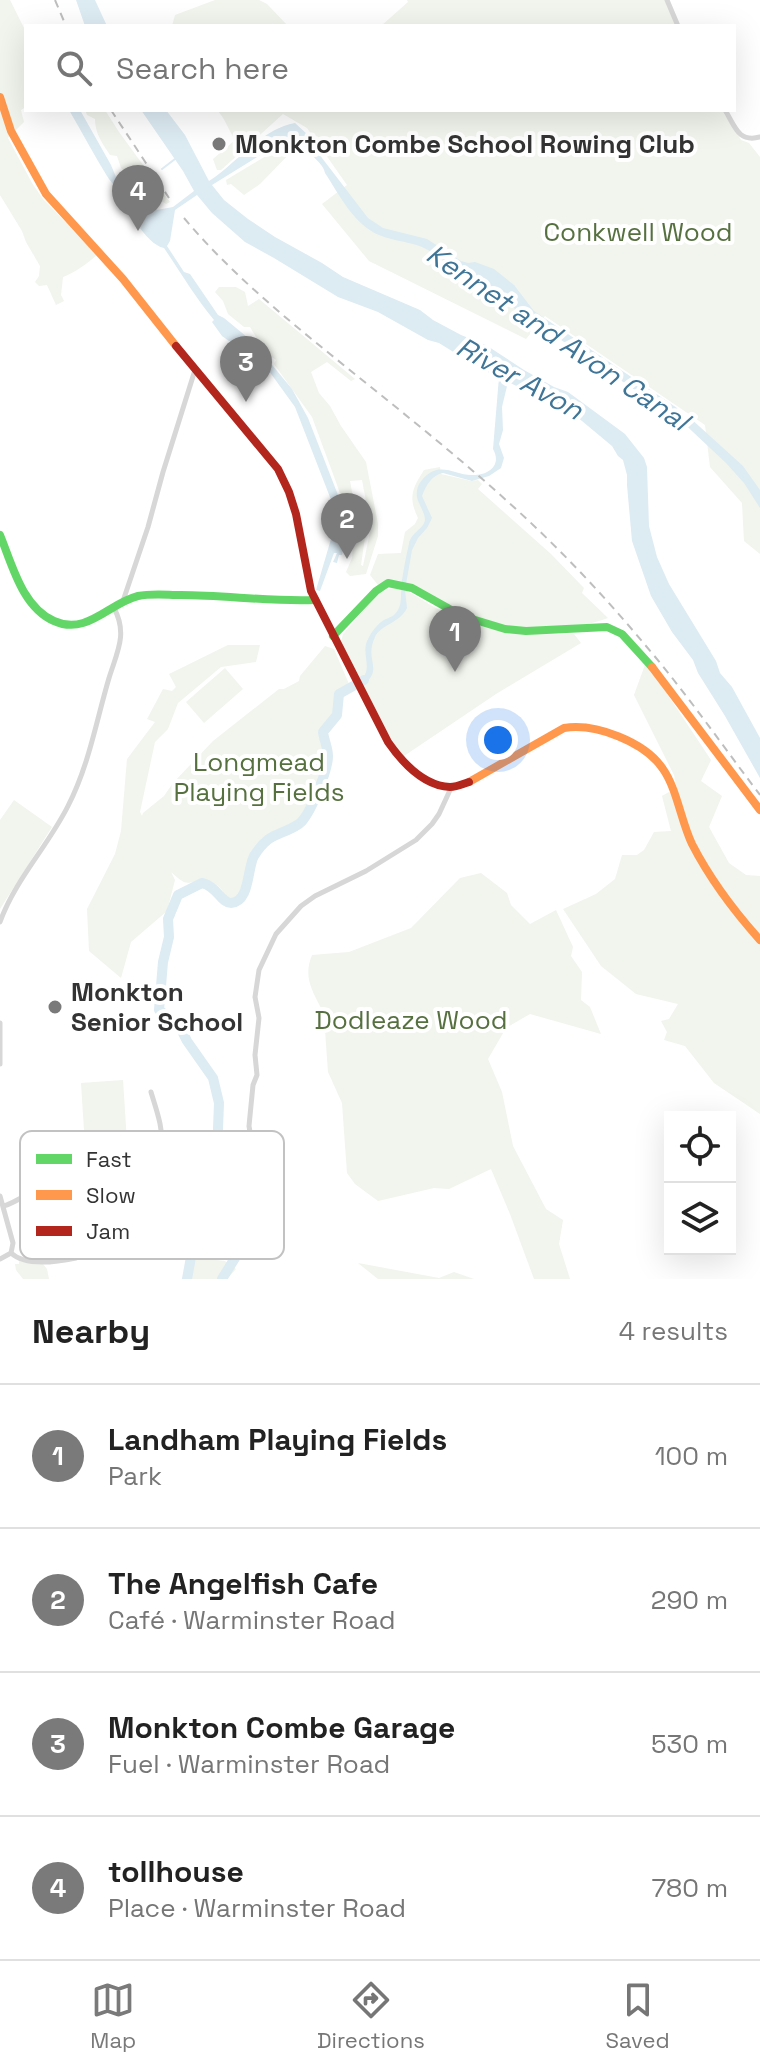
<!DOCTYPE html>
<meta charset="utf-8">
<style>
:root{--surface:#fff;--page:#f6f6f6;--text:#222;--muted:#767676;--line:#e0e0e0;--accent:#7a7a7a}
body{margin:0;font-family:"Space Grotesk",sans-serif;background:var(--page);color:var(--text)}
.controls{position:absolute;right:24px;bottom:24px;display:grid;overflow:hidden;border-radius:0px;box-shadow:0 8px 32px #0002}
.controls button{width:72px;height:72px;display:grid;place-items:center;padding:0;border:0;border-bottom:2px solid var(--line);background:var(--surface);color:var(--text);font:40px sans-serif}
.you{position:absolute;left:498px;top:740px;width:28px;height:28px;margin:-20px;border:6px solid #fff;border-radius:50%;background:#1a73e8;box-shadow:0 0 0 12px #1a73e833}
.badge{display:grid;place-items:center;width:52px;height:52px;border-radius:50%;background:var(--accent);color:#fff;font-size:26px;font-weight:700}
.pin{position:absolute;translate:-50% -66px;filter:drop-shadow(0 2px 4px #0008)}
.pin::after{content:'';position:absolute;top:42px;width:28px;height:24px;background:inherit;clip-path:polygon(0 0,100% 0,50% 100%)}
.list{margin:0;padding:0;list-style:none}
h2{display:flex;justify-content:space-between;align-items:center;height:104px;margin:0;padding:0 32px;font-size:34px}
h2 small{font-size:26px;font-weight:400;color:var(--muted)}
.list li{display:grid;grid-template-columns:52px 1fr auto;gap:24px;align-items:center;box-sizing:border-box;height:144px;padding:0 32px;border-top:2px solid var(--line)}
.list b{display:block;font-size:30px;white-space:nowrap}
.list p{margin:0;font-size:26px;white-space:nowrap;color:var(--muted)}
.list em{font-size:26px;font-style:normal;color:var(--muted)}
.icon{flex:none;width:44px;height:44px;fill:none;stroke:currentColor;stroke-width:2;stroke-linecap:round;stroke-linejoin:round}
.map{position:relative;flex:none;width:760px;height:1279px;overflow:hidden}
.search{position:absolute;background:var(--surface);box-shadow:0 8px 32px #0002;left:24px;right:24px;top:24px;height:88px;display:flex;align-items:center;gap:20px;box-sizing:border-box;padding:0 28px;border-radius:0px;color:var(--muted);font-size:30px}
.sheet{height:680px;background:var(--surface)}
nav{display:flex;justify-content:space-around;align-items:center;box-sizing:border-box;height:112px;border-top:2px solid var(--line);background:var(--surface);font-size:22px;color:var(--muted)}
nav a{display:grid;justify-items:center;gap:4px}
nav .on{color:var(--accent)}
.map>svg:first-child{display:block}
.green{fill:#f1f5ed;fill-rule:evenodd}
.water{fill:#ddebf3}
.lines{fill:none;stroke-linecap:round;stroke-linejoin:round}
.stream{stroke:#ddebf3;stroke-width:2}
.river{stroke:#ddebf3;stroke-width:10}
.street{stroke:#d7d7d7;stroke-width:5}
.fast{stroke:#63d668;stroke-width:8}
.slow{stroke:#ff974d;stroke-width:8}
.jam{stroke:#b3261e;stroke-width:8}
.rail{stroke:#bebebe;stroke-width:2;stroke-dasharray:8 6;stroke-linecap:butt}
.poi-dot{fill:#7a7a7a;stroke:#fff;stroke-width:3}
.labels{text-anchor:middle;stroke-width:8;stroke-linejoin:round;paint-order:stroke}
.poi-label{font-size:26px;font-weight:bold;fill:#333;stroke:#fff;text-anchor:start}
.park-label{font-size:26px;fill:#56703f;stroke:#fff}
.water-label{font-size:28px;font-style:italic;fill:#3f7597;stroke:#fff}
.key{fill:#fff;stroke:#c2c2c2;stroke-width:2}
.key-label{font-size:22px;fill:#333}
</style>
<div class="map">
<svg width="760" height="1279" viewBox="0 0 760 1279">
<rect width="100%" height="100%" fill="#fff"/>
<!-- green -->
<path class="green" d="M0 0H10L26 32V107L21 110 24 122 8 138 32 183 43 199 97 255C88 263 74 273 63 277L61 295 64 301 56 305 47 285 39 286 35 282 39 276 40 266 26 242 22 231 0 195Z
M215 0H259L267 4 288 26H172L175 15Z
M407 0H666L678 26H381L408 2Z
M85 110H105L119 132 170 202 166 204C153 195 155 201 142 205L130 198 125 193 128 174 121 168 117 156 110 155C102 143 95 133 95 119L87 115Z
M217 110H723L741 140 749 143 760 157V554L744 541 742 503 710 467 705 425 545 316 526 339 369 261 322 204 347 185 307 128 283 114 221 170H217L213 159 235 140C228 129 226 120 217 110Z
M286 144 291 145 295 148 260 184 244 195 231 184 227 185 226 180Z
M219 287H236L245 292 248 306 259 299 355 379 351 381 327 362 311 372 319 393 330 406 341 426 366 462 378 524V536L366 574 350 576 346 572 352 558 353 546 345 525 343 502 336 482 312 417 274 364 276 360 265 352 250 327H244L228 314 223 301 215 292ZM362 480 371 527 363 566 361 565 365 537 360 536 350 481Z
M440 467 441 474 471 481 478 480 482 484 478 489 551 554 584 588 582 593 608 618C571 632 517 632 479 620 470 617 459 613 450 608 433 600 415 581 395 580 390 579 383 583 378 585L370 575 378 554 401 553 405 532 415 524 418 518C408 497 412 489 424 470Z
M396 587C411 591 421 600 434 607 443 612 453 616 463 620 498 634 536 635 574 634L581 643 496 694 404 756 394 745 341 642 343 634 380 592Z
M228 645H260L256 662 221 667 178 703 168 729 155 742 140 812 142 816 143 813 164 796 173 783 213 741 279 689H284L299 681 300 676 325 646 334 649 349 684 335 695 334 715 319 735 325 748 328 762 303 820C282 829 264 835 252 856 247 866 244 902 229 898 221 896 226 894 221 889 217 884 210 881 204 879 185 884 187 886 171 872L175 880 167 911 131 942 121 978 89 951 87 909 115 854 121 831 127 759 155 722 147 719 163 689 172 691 176 687 169 674Z
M646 662 711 760 701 781 722 796 709 827 729 863 746 875 760 876V1114L714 1083 685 1046 664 1040 667 1032 661 1021 669 1019 678 1004 636 994 601 966 563 909 596 894 615 879 622 855H637L644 850 654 832 671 831 662 796 669 792 680 803 674 775 634 695Z
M225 668 243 689 204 723 186 702Z
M14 800 52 827 0 909V820Z
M481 873 507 893 511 905 530 924 556 910 573 947 571 956 582 972 581 1000 590 1007 601 1034 530 1014 506 1028 488 1059 502 1092 513 1146 546 1209 563 1220 559 1244 570 1279H534L510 1214 491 1169 449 1189 434 1188 378 1201 355 1184 347 1173 342 1103 328 1072 325 1030 319 1024 322 1010C312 990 303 977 312 955L349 952 411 928 460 878Z
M123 1080 128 1158 86 1161 81 1083Z
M191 1257 225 1261 236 1269 227 1279H187Z
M19 1261 43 1264 47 1269 49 1279H23L16 1270 15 1264H19Z
M358 1263 439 1278 454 1272 474 1279H378Z"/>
<!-- water -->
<path class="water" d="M76 0H95L107 26H85Z
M69 110H80L111 165 120 187 141 208 151 211 173 207 194 191 183 171 141 110H166L185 135 209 181C237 163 261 129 295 123L308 135 322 158 368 218 383 228 427 239 461 261 468 263 475 262 494 269 514 285 534 311 677 408 679 413 686 418 689 417 743 466 760 490V508L744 483 726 463 676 416 669 413 428 250C412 241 395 242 379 235 354 225 339 194 325 173 323 165 319 163 313 156 303 146 298 138 283 141L212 185 224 200 248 219 275 237 322 263 343 277 420 310 433 320 461 335 486 345 524 370 554 387 568 392 625 434 644 458 647 467 649 526 657 557 669 584 716 661 720 673 732 687 760 738V778L725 716 698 673 693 660 672 632 651 596 632 541 627 485V475L623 460 618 456 612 446 570 411 508 382 502 407 503 430 499 444 504 458 501 468 489 476 472 481 443 473C432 475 426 485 422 496L432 518 427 528 418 538 412 550 405 590 407 608C400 623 380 625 375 637 363 662 387 670 359 687L357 682C374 673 363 659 366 644 369 635 376 625 384 620 390 617 394 617 398 610 403 602 400 589 402 580 404 568 406 556 409 544 411 532 424 529 425 520 425 512 418 504 417 497 416 490 418 485 422 480 439 459 455 476 473 475 489 475 502 465 493 449L499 377 483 370 464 355 455 353 439 343 428 340 378 312 338 297 274 258 245 242 212 213 197 195 175 210 170 241 167 246 184 272 190 274 218 315 224 318 253 342 292 389 308 418 338 495 339 506 341 510 340 539 344 546 342 555H339L337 563 333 562 337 553H334L320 591 316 590 331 539 335 510 295 407 256 353 246 347 229 341 222 336 212 322 214 320C195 297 181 273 164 248 145 244 128 208 118 191 115 186 110 181 107 176 94 155 82 132 69 110Z"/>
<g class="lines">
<!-- stream -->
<path class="stream" d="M162 169 175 159
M133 189 149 178"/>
<!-- river -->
<path class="river" d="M187 1279 191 1257 169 1165 172 1162 207 1161 217 1155
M222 1279 235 1258 238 1246 246 1240 251 1231 253 1217 247 1200 217 1155 219 1103 213 1078 187 1041 179 1025 159 1010 163 962 169 937 168 919 178 895 202 883C217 886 221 903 231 903 250 902 247 869 254 856 270 831 279 837 299 824 310 816 328 770 328 756 328 748 324 740 323 732L337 715 339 694 364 680"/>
<!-- street -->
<path class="street" d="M667 0 678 26
M725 110C735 126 738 143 760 137
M123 601 148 527 163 472 195 370
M0 922C15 880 48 846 68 806 89 765 96 722 109 678 117 652 128 634 114 608
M0 1023V1064
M0 1196 13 1243 11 1253
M4 1206C22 1200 35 1187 55 1182 67 1179 80 1185 92 1186 122 1188 140 1164 161 1147 164 1129 156 1109 151 1092
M259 1224 265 1191 252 1144 249 1126 253 1085 257 1075 255 1055 259 1018 255 997 259 970 276 934 301 906 315 896 366 871 416 840 432 824 439 814 451 788
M11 1253C26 1267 57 1262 76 1258
M0 1259 11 1253"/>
<!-- fast -->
<path class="fast" d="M0 535C12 564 22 607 54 621 87 636 109 603 138 596 152 593 167 595 181 595 226 595 270 602 315 600
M333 636 376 591 388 583 412 588 462 616 505 629 526 631 607 627 622 634 652 667"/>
<!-- slow -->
<path class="slow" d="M0 97 11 131 46 194 123 279 176 346
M652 667 760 810
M469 782 564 728C596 723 645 742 663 769 677 789 681 821 692 844 710 879 734 911 760 940"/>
<!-- jam -->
<path class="jam" d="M176 346 278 469 289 492 296 514 311 591 388 742C402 762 423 786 450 787 456 787 463 784 469 782"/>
<!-- rail -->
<path class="rail" d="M55 0 66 26
M111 110 169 198
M184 218C227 269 278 312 330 354 393 405 457 455 517 510 563 552 606 598 646 646 687 694 722 745 760 795"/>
</g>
<!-- markers -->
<g class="poi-dot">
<circle cx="219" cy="144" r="8"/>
<circle cx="55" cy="1007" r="8"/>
</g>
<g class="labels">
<!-- poi labels -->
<g class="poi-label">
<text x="235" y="153">Monkton Combe School Rowing Club</text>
<text x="71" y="1001">Monkton<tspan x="71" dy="30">Senior School</tspan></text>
</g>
<!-- park labels -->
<g class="park-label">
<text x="638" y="241">Conkwell Wood</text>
<text x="259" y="771">Longmead<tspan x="259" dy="30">Playing Fields</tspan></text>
<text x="411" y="1029">Dodleaze Wood</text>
</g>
<!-- water labels -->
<g class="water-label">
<text transform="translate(558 337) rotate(34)" y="10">Kennet and Avon Canal</text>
<text transform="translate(520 378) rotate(29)" y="10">River Avon</text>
</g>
</g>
<!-- legend -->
<rect x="20" y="1131" width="264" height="128" rx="12" class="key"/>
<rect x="36" y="1154" width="36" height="10" fill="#63d668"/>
<rect x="36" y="1190" width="36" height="10" fill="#ff974d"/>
<rect x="36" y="1226" width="36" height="10" fill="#b3261e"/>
<g class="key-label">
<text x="86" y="1167">Fast</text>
<text x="86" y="1203">Slow</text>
<text x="86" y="1239">Jam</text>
</g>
</svg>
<div class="controls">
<button><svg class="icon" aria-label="locate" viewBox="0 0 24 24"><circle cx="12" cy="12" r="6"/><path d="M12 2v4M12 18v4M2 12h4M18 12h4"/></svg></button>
<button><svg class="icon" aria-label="layers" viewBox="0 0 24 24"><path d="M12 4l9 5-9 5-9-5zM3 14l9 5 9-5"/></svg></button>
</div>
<div class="you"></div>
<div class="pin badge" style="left:455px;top:672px">1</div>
<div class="pin badge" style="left:347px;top:559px">2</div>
<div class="pin badge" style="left:246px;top:402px">3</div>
<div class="pin badge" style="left:138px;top:231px">4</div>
<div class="search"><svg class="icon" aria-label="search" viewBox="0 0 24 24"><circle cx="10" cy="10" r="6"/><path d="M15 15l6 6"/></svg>Search here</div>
</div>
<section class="sheet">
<h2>Nearby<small>4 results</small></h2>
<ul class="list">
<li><span class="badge">1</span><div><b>Landham Playing Fields</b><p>Park</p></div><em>100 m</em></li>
<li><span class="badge">2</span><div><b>The Angelfish Cafe</b><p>Café · Warminster Road</p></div><em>290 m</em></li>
<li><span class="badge">3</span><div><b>Monkton Combe Garage</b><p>Fuel · Warminster Road</p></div><em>530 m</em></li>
<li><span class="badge">4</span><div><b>tollhouse</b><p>Place · Warminster Road</p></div><em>780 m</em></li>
</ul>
</section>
<nav>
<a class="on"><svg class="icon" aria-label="map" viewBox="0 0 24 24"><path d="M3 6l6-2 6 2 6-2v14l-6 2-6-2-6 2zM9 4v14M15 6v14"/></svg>Map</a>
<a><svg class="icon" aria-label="directions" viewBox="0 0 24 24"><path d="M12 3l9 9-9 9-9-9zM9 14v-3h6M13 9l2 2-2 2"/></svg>Directions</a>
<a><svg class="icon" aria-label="saved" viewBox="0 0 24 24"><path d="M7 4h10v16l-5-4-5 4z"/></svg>Saved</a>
</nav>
